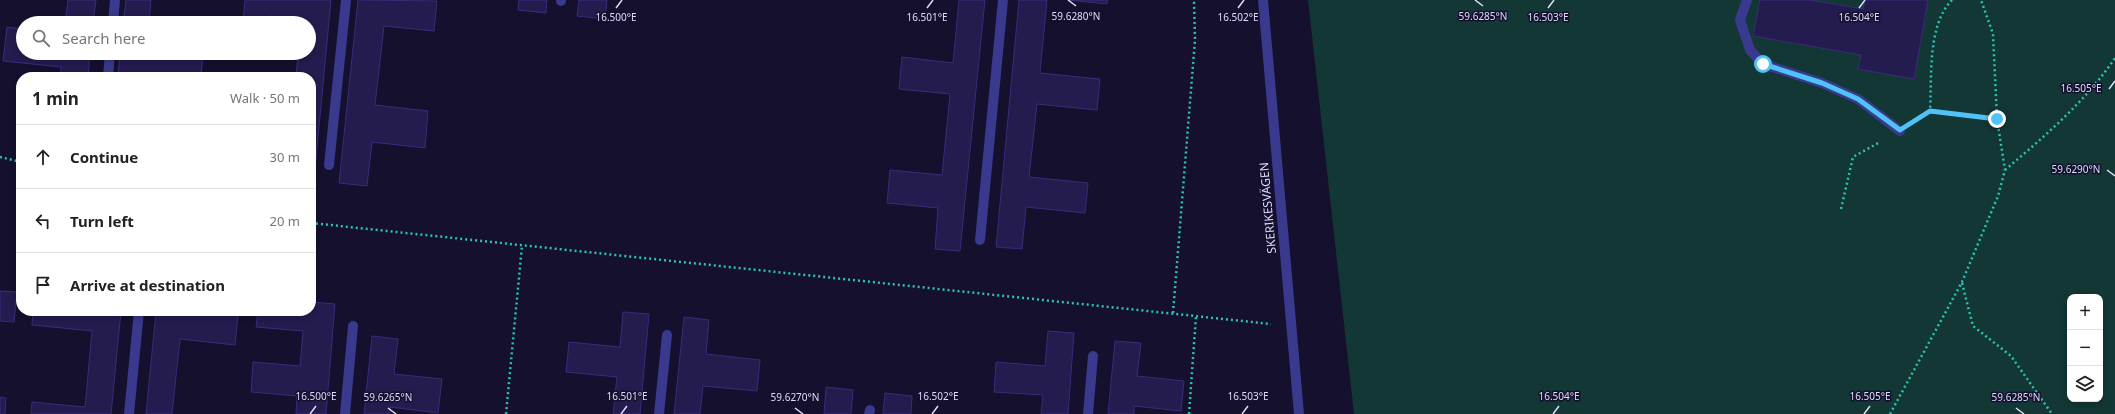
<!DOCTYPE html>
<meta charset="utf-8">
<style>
:root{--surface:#fff;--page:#f2f2f2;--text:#222;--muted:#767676;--line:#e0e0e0}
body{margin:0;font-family:"Noto Sans",sans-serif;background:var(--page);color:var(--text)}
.controls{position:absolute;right:12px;bottom:12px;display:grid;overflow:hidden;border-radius:8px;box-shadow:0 2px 6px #0003}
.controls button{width:36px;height:36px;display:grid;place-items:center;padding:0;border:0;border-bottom:1px solid var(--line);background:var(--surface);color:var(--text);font:20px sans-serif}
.stop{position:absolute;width:12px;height:12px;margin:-9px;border:3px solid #4fc3f7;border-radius:50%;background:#fff}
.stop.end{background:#4fc3f7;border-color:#fff;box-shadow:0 1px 4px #0008}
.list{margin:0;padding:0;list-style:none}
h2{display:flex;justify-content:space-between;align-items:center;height:52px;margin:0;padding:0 16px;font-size:17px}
h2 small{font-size:13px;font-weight:400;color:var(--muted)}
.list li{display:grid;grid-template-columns:26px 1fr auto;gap:12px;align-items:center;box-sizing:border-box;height:64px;padding:0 16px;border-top:1px solid var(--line)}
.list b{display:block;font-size:15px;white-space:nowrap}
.list em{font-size:13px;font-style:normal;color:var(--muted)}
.icon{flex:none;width:22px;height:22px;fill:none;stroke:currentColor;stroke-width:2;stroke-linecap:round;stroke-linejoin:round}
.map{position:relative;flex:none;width:2115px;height:414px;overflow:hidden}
.search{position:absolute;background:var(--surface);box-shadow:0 2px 6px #0003;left:16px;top:16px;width:300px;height:44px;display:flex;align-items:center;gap:10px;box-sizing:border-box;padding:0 14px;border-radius:22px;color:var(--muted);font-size:15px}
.panel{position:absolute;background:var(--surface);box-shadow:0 2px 6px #0003;left:16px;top:72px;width:300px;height:244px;border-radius:16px}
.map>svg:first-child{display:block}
.green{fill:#133734;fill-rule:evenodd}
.building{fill:#241b4e;stroke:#392c7b}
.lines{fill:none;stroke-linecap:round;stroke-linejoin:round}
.path{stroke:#2bc3b4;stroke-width:2.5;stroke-dasharray:2 3;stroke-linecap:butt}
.minor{stroke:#39398d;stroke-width:10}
.route{stroke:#4fc3f7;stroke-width:5}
.ticks{fill:none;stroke:#dedcff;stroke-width:1.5}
.labels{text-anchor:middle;stroke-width:3;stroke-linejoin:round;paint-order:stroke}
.street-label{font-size:12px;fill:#dedcff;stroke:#14102d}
.ticks-label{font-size:10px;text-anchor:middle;fill:#dedcff;stroke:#14102d;stroke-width:3;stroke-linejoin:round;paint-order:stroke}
</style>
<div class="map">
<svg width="2115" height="414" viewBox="0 0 2115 414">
<rect width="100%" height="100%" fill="#14102d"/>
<!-- green -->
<path class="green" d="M1308 0H2115V414H1354ZM2070 297H2100V399H2070Z"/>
<!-- building -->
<path class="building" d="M68 0H96L93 23H65Z
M126 0H151L149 23H123Z
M245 0H331L315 169H311V77H296L298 53H309V23H301V19L268 16 267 23H243Z
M358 0 437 1 434 31 384 26 375 105 428 111 425 148 372 142 367 186 339 183Z
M519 0H547L546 13 518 10Z
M579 0H607L605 19 577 16Z
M959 0H985L960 251 935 249 938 208 887 203 890 170 942 175 950 94 899 89 902 57 953 63Z
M1019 0H1047L1040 73 1100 79 1097 110 1037 104 1029 177 1088 183 1085 213 1026 207 1022 249 996 247Z
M1068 0H1108L1107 4Z
M1760 0H1811L1863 9 1865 0H1928L1914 79 1858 69 1861 55 1753 36Z
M7 27 23 29V53H90L88 77H60L61 67 3 61Z
M120 53H203L201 77 144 73 143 77H118Z
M0 291 17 292 14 322 0 321Z
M311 302 335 304 326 414H296L297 396 251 392 253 362 300 366 303 331 256 327 258 311H311Z
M33 311H121L111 414H31L32 402 85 407 92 331 32 325Z
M156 311H194L238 315 235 345 180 339 172 414H146Z
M623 312 649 314 640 414H613L617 377 566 372 569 342 620 347Z
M684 317 709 320 706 354 760 360 757 391 703 386 700 414H674Z
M1048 331 1074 333 1068 414H1041L1043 395 994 392 996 362 1045 366Z
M372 336 398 339 394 374 442 379 438 413 390 407V414H364Z
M1115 341 1141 343 1137 376 1184 381 1181 411 1134 406V414H1108Z
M826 387 853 390 851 414H824Z
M885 393 912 396 911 414H883Z
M0 397 6 398 5 414H0Z"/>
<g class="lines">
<!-- path -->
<path class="path" d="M1952 0C1927 25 1932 78 1930 111L1997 119
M1917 119 1930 111
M0 157 21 162
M2005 170C2045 136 2085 102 2115 58
M1841 209 1853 157 1880 142
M311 223 1271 324
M1962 283 1973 326 2011 356 2052 414
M1173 313 1195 40 1194 0
M506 414 522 246
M1189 414 1196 316
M1890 414 1962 282 1998 196 2005 170 1997 119 1993 34 1981 0"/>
<!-- minor -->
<path class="minor" d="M1263 0 1299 414
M1747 0 1740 20 1750 50 1763 64 1822 83 1858 99 1900 131
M561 1V0
M113 23 115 0
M108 77 110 53
M329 165 346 0
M980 240 1003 0
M129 414 139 311
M345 414 353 326
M659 414 667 335
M869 414 870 410
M1088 414 1093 356"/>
</g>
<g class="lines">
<!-- route -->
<path class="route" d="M1763 64 1822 83 1858 99 1900 130 1930 111 1997 119"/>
</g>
<!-- ticks -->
<path class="ticks" d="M1068 0 1076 6M1475 0 1483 6M616 8 622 0M927 8 933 0M1238 8 1244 0M1548 8 1554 0M1859 8 1865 0M2109 89 2115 81M2107 170 2115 176M388 408 396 414M795 408 803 414M2016 408 2024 414M310 414 316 406M621 414 627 406M932 414 938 406M1242 414 1248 406M1553 414 1559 406M1864 414 1870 406"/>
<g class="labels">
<!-- street labels -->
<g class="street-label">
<text transform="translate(1268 208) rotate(-95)" y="4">SKERIKESVÄGEN</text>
</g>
</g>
<g class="ticks-label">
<text x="1076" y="20">59.6280°N</text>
<text x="1483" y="20">59.6285°N</text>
<text x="616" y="21">16.500°E</text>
<text x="927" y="21">16.501°E</text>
<text x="1238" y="21">16.502°E</text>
<text x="1548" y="21">16.503°E</text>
<text x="1859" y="21">16.504°E</text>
<text x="2081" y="92">16.505°E</text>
<text x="2076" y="173">59.6290°N</text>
<text x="316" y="400">16.500°E</text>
<text x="627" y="400">16.501°E</text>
<text x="938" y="400">16.502°E</text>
<text x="1248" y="400">16.503°E</text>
<text x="1559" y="400">16.504°E</text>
<text x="1870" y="400">16.505°E</text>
<text x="388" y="401">59.6265°N</text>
<text x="795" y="401">59.6270°N</text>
<text x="2016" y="401">59.6285°N</text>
</g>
</svg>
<div class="controls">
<button>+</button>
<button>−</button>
<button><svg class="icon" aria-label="layers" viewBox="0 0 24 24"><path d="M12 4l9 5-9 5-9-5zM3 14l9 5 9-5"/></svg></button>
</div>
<div class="stop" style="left:1763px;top:64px"></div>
<div class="stop end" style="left:1997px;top:119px"></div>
<div class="search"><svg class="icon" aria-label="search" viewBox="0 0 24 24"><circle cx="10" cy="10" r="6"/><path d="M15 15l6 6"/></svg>Search here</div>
<section class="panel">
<h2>1 min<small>Walk · 50 m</small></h2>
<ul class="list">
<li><svg class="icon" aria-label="ahead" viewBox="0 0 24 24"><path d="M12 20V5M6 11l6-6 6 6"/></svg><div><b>Continue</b></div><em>30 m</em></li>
<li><svg class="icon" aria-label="left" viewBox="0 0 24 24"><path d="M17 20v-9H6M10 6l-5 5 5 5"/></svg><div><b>Turn left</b></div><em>20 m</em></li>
<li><svg class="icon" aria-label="arrive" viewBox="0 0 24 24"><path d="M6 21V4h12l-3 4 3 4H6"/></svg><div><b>Arrive at destination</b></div></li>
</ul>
</section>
</div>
